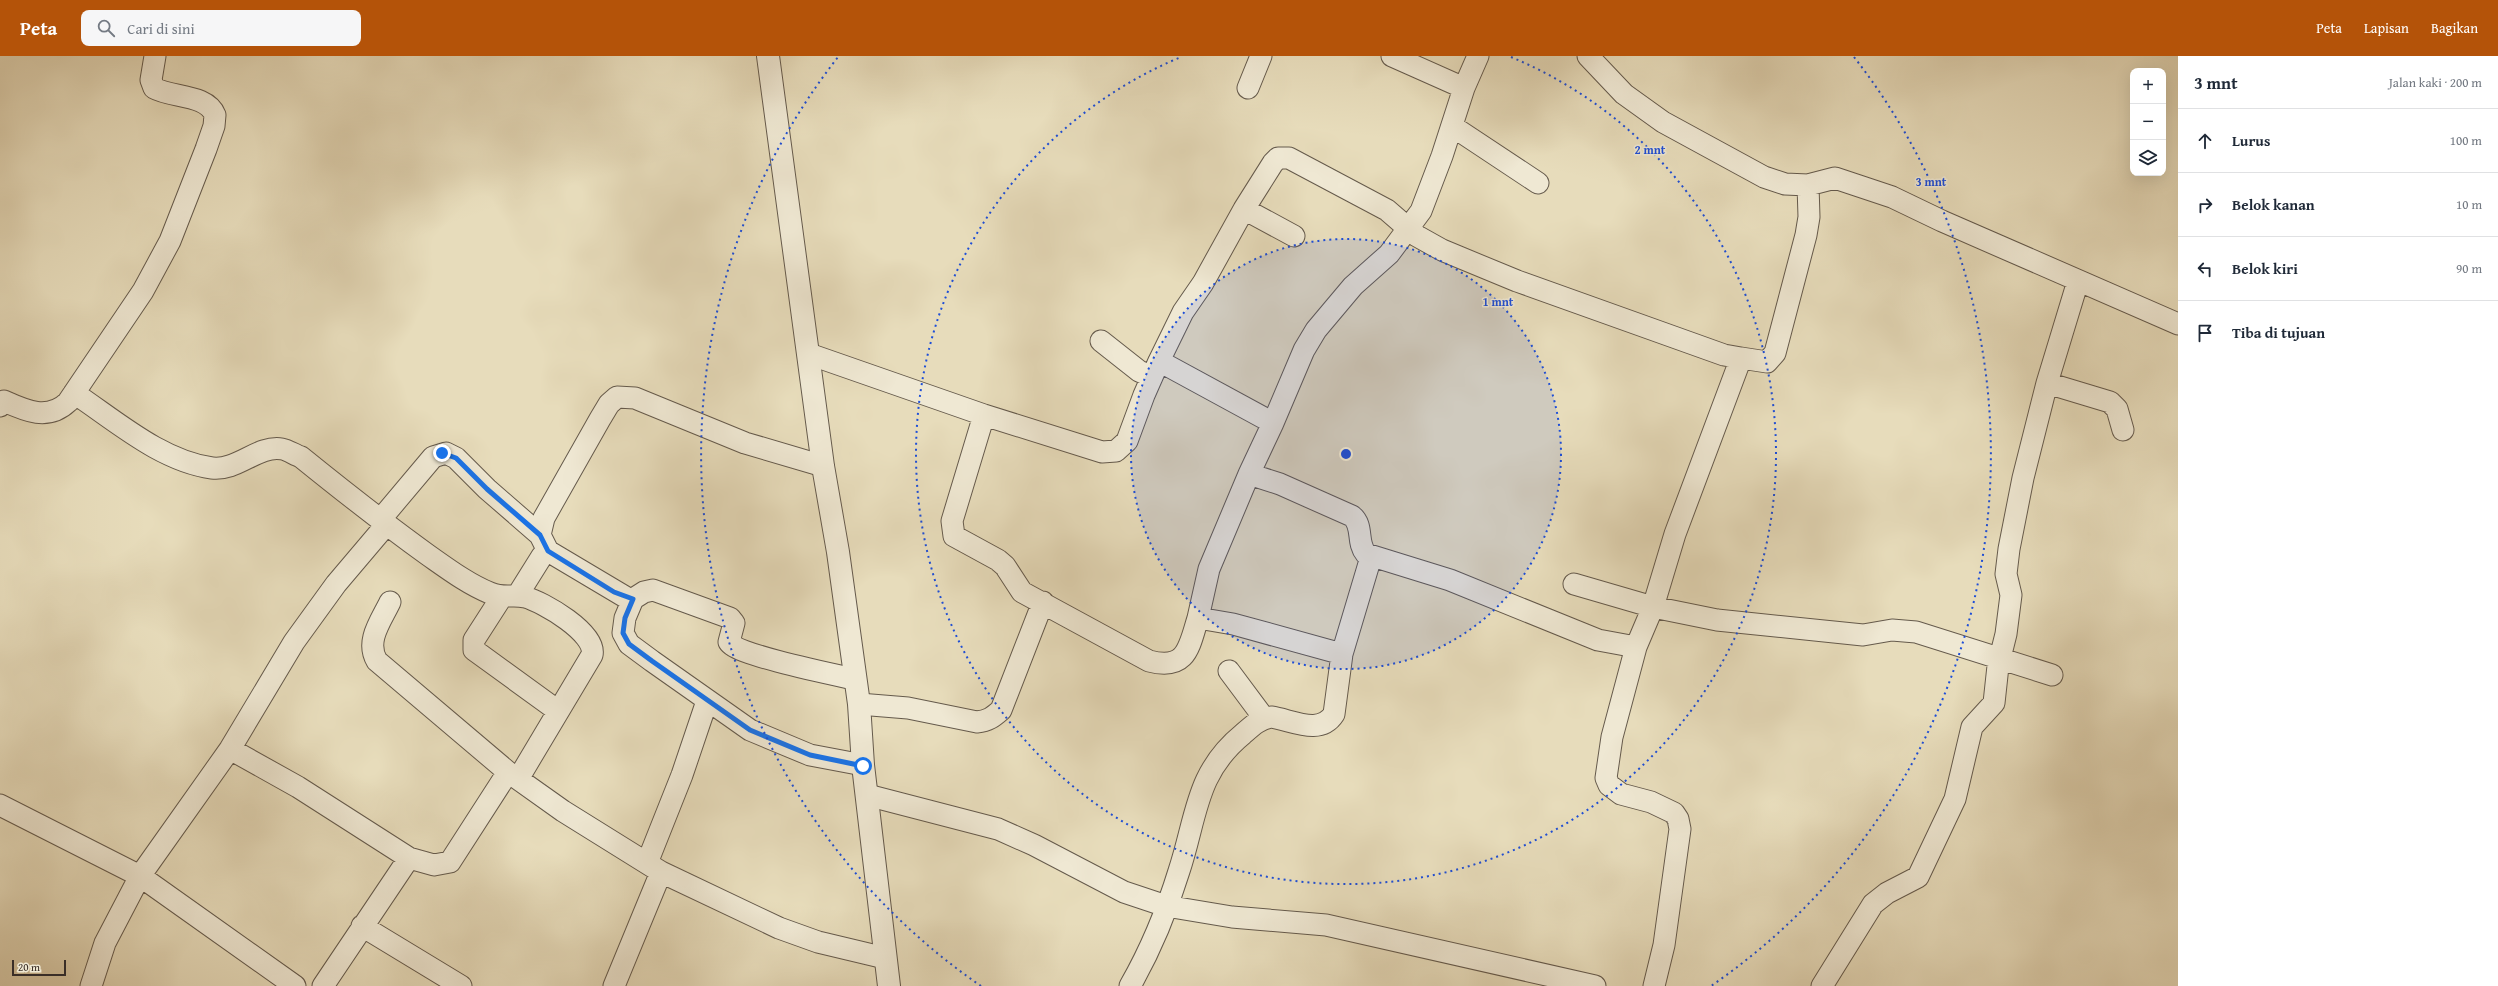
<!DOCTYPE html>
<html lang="id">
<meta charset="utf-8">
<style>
:root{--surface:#fff;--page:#f6f6f7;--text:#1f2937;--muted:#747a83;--line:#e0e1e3;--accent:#b45309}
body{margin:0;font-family:"Gentium Book Plus",serif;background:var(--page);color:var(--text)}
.controls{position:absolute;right:12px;top:12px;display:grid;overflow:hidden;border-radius:8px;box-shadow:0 4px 16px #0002}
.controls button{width:36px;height:36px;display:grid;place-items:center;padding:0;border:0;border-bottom:1px solid var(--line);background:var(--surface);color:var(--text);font:20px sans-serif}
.scale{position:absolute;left:12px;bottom:10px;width:54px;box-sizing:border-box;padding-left:4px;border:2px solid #3a2e27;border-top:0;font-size:11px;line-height:14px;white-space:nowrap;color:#3a2e27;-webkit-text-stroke:3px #efe8d3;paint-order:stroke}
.stop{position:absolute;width:12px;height:12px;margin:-9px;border:3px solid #1a73e8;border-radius:50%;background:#fff}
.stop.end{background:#1a73e8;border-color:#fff;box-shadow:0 1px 4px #0008}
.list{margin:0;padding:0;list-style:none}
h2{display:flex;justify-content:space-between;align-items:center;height:52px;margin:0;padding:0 16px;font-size:17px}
h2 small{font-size:13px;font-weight:400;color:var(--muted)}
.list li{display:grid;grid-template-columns:26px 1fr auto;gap:12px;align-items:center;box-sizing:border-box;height:64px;padding:0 16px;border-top:1px solid var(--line)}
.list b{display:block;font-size:15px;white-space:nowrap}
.list em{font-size:13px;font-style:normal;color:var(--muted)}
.icon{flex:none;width:22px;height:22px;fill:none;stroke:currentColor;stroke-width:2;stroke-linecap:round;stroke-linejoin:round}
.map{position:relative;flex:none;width:2178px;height:930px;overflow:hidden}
header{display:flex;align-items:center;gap:24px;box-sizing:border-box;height:56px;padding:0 20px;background:var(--accent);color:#fff}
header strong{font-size:19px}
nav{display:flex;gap:22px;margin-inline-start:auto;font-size:14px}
.search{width:280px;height:36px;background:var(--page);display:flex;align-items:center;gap:10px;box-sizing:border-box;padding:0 14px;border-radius:8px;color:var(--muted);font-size:15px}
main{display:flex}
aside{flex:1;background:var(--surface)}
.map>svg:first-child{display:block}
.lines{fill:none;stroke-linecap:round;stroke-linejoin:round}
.minor-casing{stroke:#655a4c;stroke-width:23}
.tertiary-casing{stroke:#655a4c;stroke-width:24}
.minor{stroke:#efe8d3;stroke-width:21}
.tertiary{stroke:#efe8d3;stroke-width:22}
.route{stroke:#1a73e8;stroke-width:5}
.ring{fill:none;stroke:#1d4ed8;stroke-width:2;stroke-dasharray:2 4}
.centre{fill:#1d4ed8;stroke:#efe8d3;stroke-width:2}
.ring-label{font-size:12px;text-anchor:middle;font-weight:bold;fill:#1d4ed8;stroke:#efe8d3;stroke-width:3;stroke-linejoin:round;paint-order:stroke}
</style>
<header>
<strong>Peta</strong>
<div class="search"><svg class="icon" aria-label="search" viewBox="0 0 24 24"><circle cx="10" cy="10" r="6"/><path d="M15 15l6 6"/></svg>Cari di sini</div>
<nav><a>Peta</a><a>Lapisan</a><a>Bagikan</a></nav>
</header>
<main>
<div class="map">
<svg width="2178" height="930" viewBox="0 0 2178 930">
<rect width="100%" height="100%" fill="#e7dcbb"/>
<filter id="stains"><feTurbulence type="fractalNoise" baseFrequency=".005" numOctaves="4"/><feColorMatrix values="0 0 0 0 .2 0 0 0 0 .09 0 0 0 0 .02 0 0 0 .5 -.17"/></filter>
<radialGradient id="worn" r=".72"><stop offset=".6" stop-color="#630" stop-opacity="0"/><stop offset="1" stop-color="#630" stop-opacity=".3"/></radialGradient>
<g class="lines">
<defs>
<path id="minor" d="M1392 0 1464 32 1478 0
M1588 0 1624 38 1663 66 1764 121 1785 128 1808 129 1835 122 1892 141 1942 165 2178 268
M1248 32 1261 0
M1452 70 1538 127
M1244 153 1273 107 1278 102H1289L1387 154 1417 180 1442 194 1517 225 1724 299 1741 302
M1101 285 1139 315 1152 321
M809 298 984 359 1102 396 1116 395 1127 385 1144 339 1159 305 1273 367 1249 418 1280 428 1352 460C1364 470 1356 486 1366 498L1450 524 1598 584 1636 591
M1159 305 1183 256 1203 227 1244 153 1294 180
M2047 327 2110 346 2117 353 2123 374
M74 337C116 365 161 405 212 412 238 415 257 389 282 393 288 394 295 399 301 401 343 435 385 468 428 499 448 513 468 528 490 537 504 543 512 538 525 541 543 546 597 577 592 599L518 723
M0 350 4 345C26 355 48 365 68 346L143 235 170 185 206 93 214 70 215 59C207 38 172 42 154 32L151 24 155 0
M984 359 952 465 954 480 998 504 1005 510 1022 536 1149 605C1187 615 1189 591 1198 562L1233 568 1342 598 1371 501
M1273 367 1304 294 1316 274 1353 230 1389 198 1421 155 1442 100 1464 32
M380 464 433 401 446 397 456 402 487 433 540 479
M548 495 540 479 544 462 600 363 609 348 617 341 635 342 745 387 823 410
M1574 528 1653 551 1717 564 1863 579 1892 574 1916 576 2052 619
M517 540 542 500 548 495 627 542 633 543 644 536 653 534 730 562 734 567 729 586C733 598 836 619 854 623
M501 542 474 584V594L558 655
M633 543 625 562 623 577 629 588 652 605 750 674 810 699 863 709
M390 546C381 565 365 585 377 605L508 716 563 755 661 816 779 872 818 886 885 902
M1198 562 1209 513 1249 418
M1229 615 1264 662
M859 648 908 652 977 666C988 665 993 661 1001 654L1043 546
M230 693 298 731 409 802
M867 739 998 773 1034 789 1124 836 1166 850 1232 861 1326 869 1595 930
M0 749 140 820 295 930
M647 807 682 719 707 645
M362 870 461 930
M91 930 105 887 140 820 230 693 294 586 336 528 386 469
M323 930 409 802 434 809 450 806 508 716
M614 930 661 816
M1130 930C1150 895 1167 854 1179 815 1197 761 1195 717 1243 678 1252 670 1259 663 1271 661 1292 664 1320 680 1334 658L1342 598
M1654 930 1664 889 1680 773 1678 763 1674 757 1651 746 1621 738 1609 729 1606 722 1612 681 1636 591 1653 551 1675 478 1741 302 1767 306 1775 297 1806 179 1809 161 1808 129
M1822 930 1873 848 1887 837 1918 821 1955 743 1972 671 1994 647 1998 610 2006 578 2011 539 2006 518 2009 493 2023 422 2047 327 2078 225"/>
<path id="tertiary" d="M768 0 823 410 838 496 859 648 863 709 889 930"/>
</defs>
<!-- minor casing -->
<use href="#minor" class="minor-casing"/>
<!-- tertiary casing -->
<use href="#tertiary" class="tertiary-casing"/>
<!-- minor -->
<use href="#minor" class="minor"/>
<!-- tertiary -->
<use href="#tertiary" class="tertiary"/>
</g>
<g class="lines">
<!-- route -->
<path class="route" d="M442 397 456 402 487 433 540 479 548 495 614 536 633 543 625 562 623 577 629 588 652 605 750 674 810 699 863 710"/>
</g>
<!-- distance rings -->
<circle cx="1346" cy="398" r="215" fill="#1d4ed8" fill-opacity=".12"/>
<g class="ring">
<circle cx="1346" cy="398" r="215"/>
<path d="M1511 1A430 430 0 1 1 1181 1"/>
<path d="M981 930A645 645 0 0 1 838 1M1854 1A645 645 0 0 1 1711 930"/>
</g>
<circle cx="1346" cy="398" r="6" class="centre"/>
<g class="ring-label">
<text x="1650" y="98">2 mnt</text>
<text x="1931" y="130">3 mnt</text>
<text x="1498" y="250">1 mnt</text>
</g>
<rect width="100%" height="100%" filter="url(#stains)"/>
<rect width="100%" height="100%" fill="url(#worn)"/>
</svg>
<div class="controls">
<button>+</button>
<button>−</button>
<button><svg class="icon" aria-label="layers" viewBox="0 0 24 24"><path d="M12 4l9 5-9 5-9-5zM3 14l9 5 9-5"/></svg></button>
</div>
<div class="scale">20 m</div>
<div class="stop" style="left:863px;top:710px"></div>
<div class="stop end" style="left:442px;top:397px"></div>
</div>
<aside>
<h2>3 mnt<small>Jalan kaki · 200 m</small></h2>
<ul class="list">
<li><svg class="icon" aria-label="ahead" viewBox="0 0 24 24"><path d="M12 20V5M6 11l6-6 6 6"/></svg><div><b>Lurus</b></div><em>100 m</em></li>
<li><svg class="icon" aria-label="right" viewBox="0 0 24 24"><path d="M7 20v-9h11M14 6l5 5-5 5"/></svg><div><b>Belok kanan</b></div><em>10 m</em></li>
<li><svg class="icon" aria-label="left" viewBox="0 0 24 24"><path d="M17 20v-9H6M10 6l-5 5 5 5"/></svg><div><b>Belok kiri</b></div><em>90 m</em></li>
<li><svg class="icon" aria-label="arrive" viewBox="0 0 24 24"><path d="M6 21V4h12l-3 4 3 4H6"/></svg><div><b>Tiba di tujuan</b></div></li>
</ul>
</aside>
</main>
